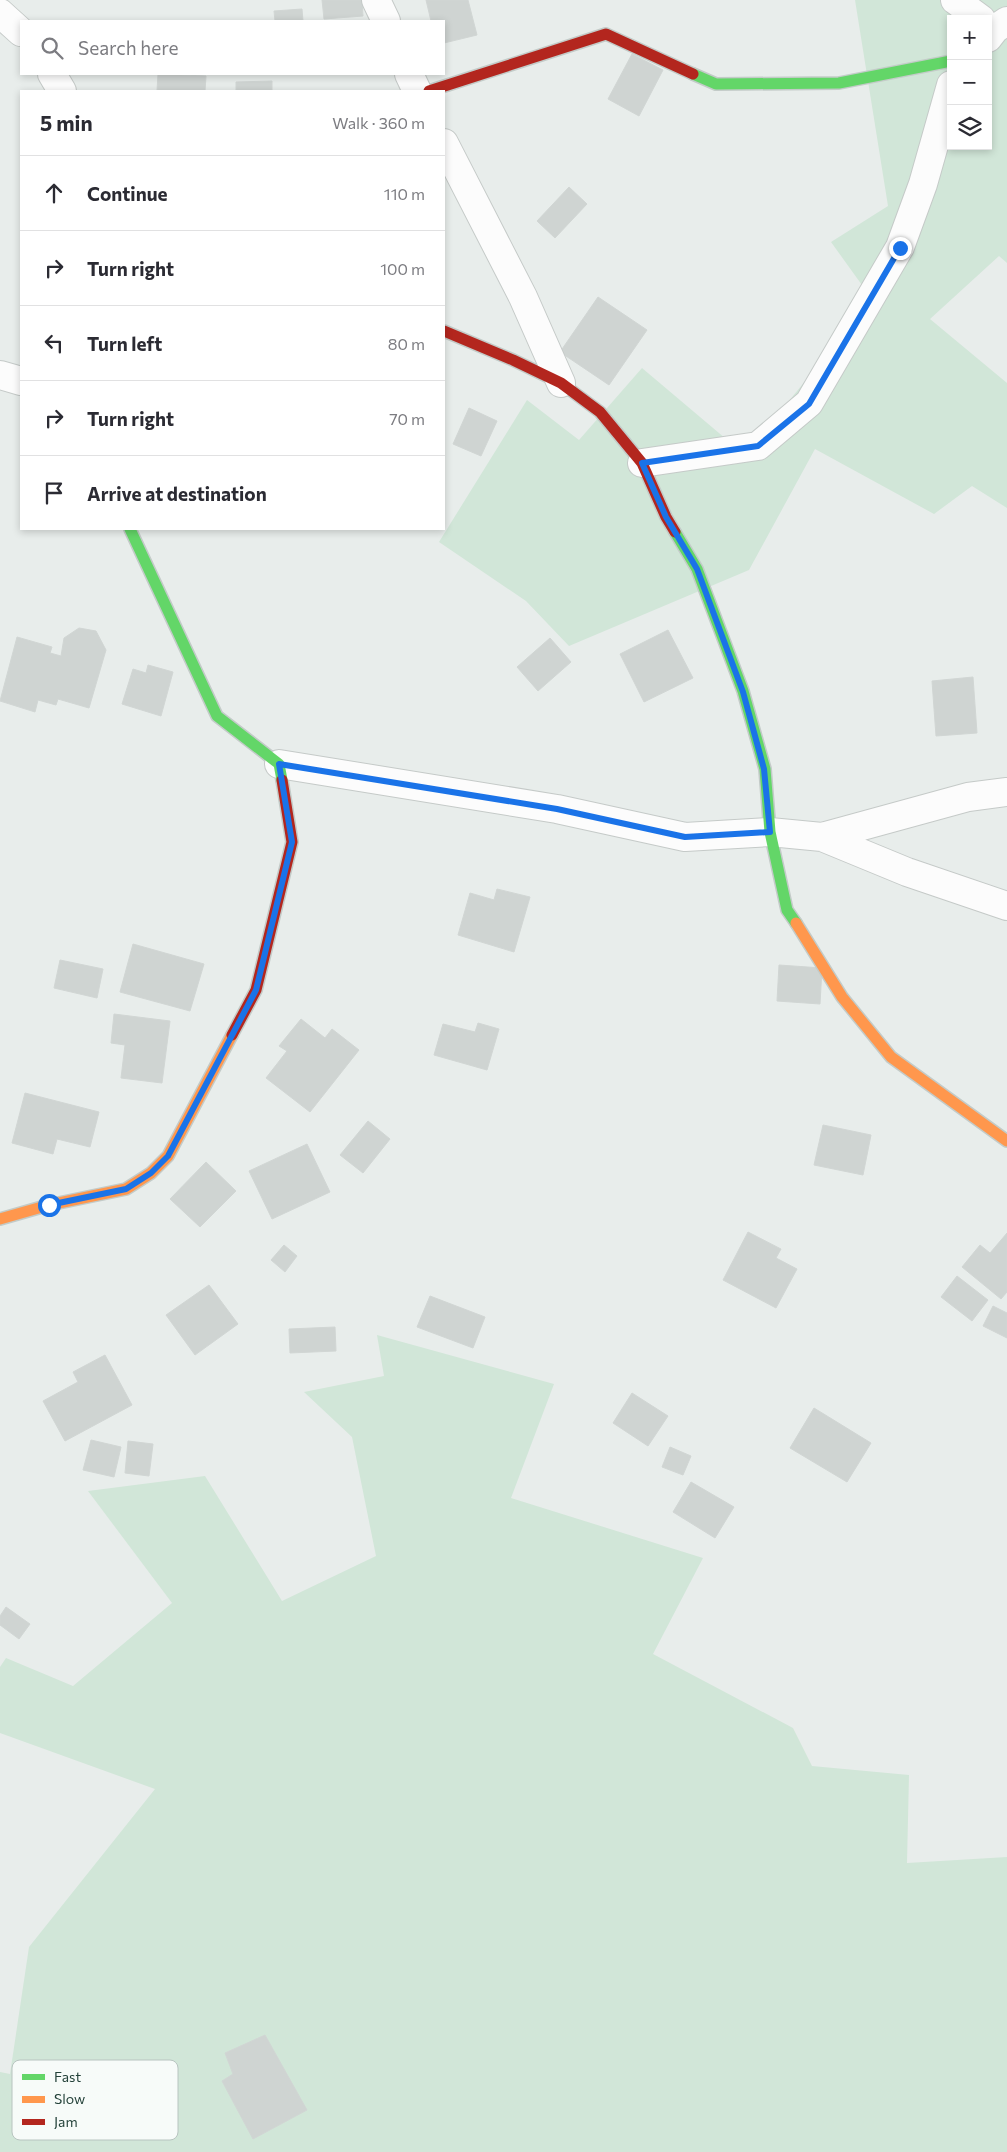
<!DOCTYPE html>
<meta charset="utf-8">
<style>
:root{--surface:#fff;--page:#f2f2f3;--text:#2b2b33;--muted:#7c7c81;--line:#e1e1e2}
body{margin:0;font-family:Commissioner,sans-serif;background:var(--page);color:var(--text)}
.controls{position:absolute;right:15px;top:15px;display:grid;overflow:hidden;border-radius:0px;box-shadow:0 2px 8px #0003}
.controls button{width:45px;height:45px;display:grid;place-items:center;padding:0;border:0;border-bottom:1px solid var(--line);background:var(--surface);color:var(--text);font:25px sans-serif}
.stop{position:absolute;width:15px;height:15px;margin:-11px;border:4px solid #1a73e8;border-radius:50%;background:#fff}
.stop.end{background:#1a73e8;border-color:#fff;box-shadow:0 1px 5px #0008}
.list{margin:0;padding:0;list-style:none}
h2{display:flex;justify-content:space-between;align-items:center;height:65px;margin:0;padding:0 20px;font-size:21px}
h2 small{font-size:16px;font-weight:400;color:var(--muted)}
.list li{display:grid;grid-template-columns:32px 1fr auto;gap:15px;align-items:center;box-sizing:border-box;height:75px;padding:0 20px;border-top:1px solid var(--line)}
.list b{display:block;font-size:19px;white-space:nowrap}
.list em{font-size:16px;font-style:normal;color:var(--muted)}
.icon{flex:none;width:28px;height:28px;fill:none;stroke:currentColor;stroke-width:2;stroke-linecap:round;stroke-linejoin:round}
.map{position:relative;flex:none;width:1007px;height:2152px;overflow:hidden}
.search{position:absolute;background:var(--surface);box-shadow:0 2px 8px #0003;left:20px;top:20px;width:425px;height:55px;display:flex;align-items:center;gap:12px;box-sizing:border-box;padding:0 18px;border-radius:0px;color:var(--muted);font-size:19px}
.panel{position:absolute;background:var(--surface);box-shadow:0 2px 8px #0003;left:20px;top:90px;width:425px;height:440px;border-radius:0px}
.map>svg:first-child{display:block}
.green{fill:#d1e6d8;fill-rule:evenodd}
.building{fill:#cfd4d2;stroke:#d1d6d4}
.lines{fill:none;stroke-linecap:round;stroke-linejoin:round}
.street-casing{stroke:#c5cac8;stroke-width:30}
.fast-casing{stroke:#c3cbc8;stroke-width:14}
.slow-casing{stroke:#c3cbc8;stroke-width:14}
.jam-casing{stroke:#c3cbc8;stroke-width:14}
.street{stroke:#fcfcfc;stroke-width:28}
.fast{stroke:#63d668;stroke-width:11}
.slow{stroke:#ff974d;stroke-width:11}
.jam{stroke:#b3261e;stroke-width:11}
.route{stroke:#1a73e8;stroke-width:6}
.key{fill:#f7fbf9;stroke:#b8c4c0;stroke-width:1}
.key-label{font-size:14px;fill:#24423a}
</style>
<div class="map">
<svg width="1007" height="2152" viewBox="0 0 1007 2152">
<rect width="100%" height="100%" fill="#e8edeb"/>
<!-- green -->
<path class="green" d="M855 0H1007V263L999 256 930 319 1007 383V508L972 486 934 514 815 449 749 570 569 646 526 601 439 542 527 400 579 440 642 368 745 455 872 299 831 242 888 206ZM951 19H988V146H951Z
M377 1335 554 1384 511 1498 703 1558 653 1654 793 1728 812 1766 909 1775 907 1863 1007 1857V2152H0V2072L10 2074 29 1947 155 1789 0 1733V1667L6 1658 73 1686 172 1603 88 1491 205 1476 282 1601 376 1556 352 1437 304 1392 384 1376Z"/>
<!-- building -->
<path class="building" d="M322 0H362L363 16 324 19Z
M426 0H468L477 35 444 43V21H431Z
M302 9 303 21H275L274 11Z
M632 54 663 70 639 116 608 99Z
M158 74 206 76 205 91H157Z
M272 81V91H236V82Z
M569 187 587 204 555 238 537 221Z
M598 297 647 330 609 385 560 352Z
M469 408 497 421 481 456 453 444Z
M79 628 96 631 106 650 89 708 58 699 56 705 38 700 35 712 0 701 17 637 52 647 50 653 61 656 64 638Z
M668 630 693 678 644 702 620 654Z
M550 638 571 662 538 691 517 667Z
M148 665 173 672 161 716 122 704 133 669 146 673Z
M973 677 977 733 936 736 932 681Z
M497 889 530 897 514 952 458 935 470 893 494 900Z
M133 944 204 964 190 1011 120 992Z
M60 960 103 969 97 998 54 988Z
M779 965 822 968 820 1004 777 1001Z
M114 1014 170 1021 162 1083 121 1078 125 1045 111 1043Z
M301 1019 325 1038 332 1029 359 1050 310 1112 266 1078 287 1051 279 1046Z
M478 1023 499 1029 487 1070 434 1055 443 1024 475 1032Z
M25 1093 99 1112 90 1147 57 1139 53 1154 12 1143Z
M368 1121 390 1139 363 1173 340 1155Z
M823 1125 871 1135 863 1175 814 1165Z
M307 1144 330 1192 272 1219 249 1171Z
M206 1162 236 1191 200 1227 170 1199Z
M748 1232 781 1249 776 1258 797 1269 776 1308 723 1280Z
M1007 1233V1292L1001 1299 962 1267 980 1245 990 1253Z
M284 1245 297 1256 285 1272 271 1260Z
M957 1276 988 1300 972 1321 941 1297Z
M209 1285 238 1324 195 1355 166 1315Z
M430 1296 485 1317 473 1348 417 1327Z
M993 1306 1007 1313V1338L983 1326Z
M335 1327 336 1351 290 1353 289 1329Z
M105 1355 132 1405 65 1441 43 1401 78 1382 73 1372Z
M632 1393 668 1416 648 1446 613 1423Z
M814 1408 871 1443 847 1482 790 1448Z
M91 1440 121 1447 114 1477 83 1470Z
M128 1441 153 1444 149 1476 125 1473Z
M670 1447 691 1456 683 1475 662 1467Z
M691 1482 734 1507 715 1538 673 1512Z
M6 1607 30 1624 19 1639 0 1625V1616Z
M265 2035 307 2110 253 2139 222 2081 233 2074 225 2053Z"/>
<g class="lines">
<defs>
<path id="street" d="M376 0 386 21
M955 0 981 19
M0 13 21 32
M988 38 995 29 1007 21
M52 74 62 91
M409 74 417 91
M444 143 523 297 561 383
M0 375 21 381
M642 463 758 446 809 403 900 247 923 184 951 85
M279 764 557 809 685 837 770 832 822 837 907 872 1007 906
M822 837 968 797 1007 792"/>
<path id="fast" d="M693 74 716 84 839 83 951 61
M130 529 217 716 279 764 282 780
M675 532 697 569 743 691 765 769 770 832 787 910 796 923"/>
<path id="slow" d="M796 923 842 997 891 1057 1007 1141
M0 1219 49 1205 126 1189 151 1173 168 1156 232 1035"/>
<path id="jam" d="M429 91 606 34 693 74
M444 331 513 360 561 383 600 412 642 463 666 517 675 532
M232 1035 256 990 292 842 282 780"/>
</defs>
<!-- street casing -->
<use href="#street" class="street-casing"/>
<!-- fast casing -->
<use href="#fast" class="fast-casing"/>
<!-- slow casing -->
<use href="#slow" class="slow-casing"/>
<!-- jam casing -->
<use href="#jam" class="jam-casing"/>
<!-- street -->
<use href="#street" class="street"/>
<!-- fast -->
<use href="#fast" class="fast"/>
<!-- slow -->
<use href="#slow" class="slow"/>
<!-- jam -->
<use href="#jam" class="jam"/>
</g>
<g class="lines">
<!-- route -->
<path class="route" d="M49 1205 126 1189 151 1173 168 1156 256 990 292 842 279 764 557 809 685 837 770 832 764 769 743 692 697 569 666 517 642 463 758 446 809 404 900 248"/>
</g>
<!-- legend -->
<rect x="12" y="2060" width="166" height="80" rx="8" class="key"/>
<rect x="22" y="2074" width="23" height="6" fill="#63d668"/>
<rect x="22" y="2096" width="23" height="7" fill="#ff974d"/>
<rect x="22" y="2119" width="23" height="6" fill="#b3261e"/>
<g class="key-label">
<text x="54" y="2082">Fast</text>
<text x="54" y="2104">Slow</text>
<text x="54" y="2127">Jam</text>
</g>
</svg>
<div class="controls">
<button>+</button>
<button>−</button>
<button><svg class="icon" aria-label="layers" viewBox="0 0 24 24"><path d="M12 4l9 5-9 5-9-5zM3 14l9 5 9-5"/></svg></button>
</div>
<div class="stop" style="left:49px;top:1205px"></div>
<div class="stop end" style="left:900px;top:248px"></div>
<div class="search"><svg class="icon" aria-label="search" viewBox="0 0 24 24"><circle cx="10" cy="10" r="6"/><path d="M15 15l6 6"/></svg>Search here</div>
<section class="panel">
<h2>5 min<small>Walk · 360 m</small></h2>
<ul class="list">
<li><svg class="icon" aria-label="ahead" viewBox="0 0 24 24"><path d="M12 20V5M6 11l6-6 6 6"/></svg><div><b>Continue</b></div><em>110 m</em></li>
<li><svg class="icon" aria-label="right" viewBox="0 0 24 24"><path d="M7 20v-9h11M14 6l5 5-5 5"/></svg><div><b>Turn right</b></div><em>100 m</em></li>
<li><svg class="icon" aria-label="left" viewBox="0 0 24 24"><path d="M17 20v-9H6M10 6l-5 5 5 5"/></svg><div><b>Turn left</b></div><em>80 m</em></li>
<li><svg class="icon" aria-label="right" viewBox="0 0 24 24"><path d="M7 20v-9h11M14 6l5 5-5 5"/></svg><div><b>Turn right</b></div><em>70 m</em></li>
<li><svg class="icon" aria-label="arrive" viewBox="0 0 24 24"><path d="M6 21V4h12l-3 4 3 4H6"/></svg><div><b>Arrive at destination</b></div></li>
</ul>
</section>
</div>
